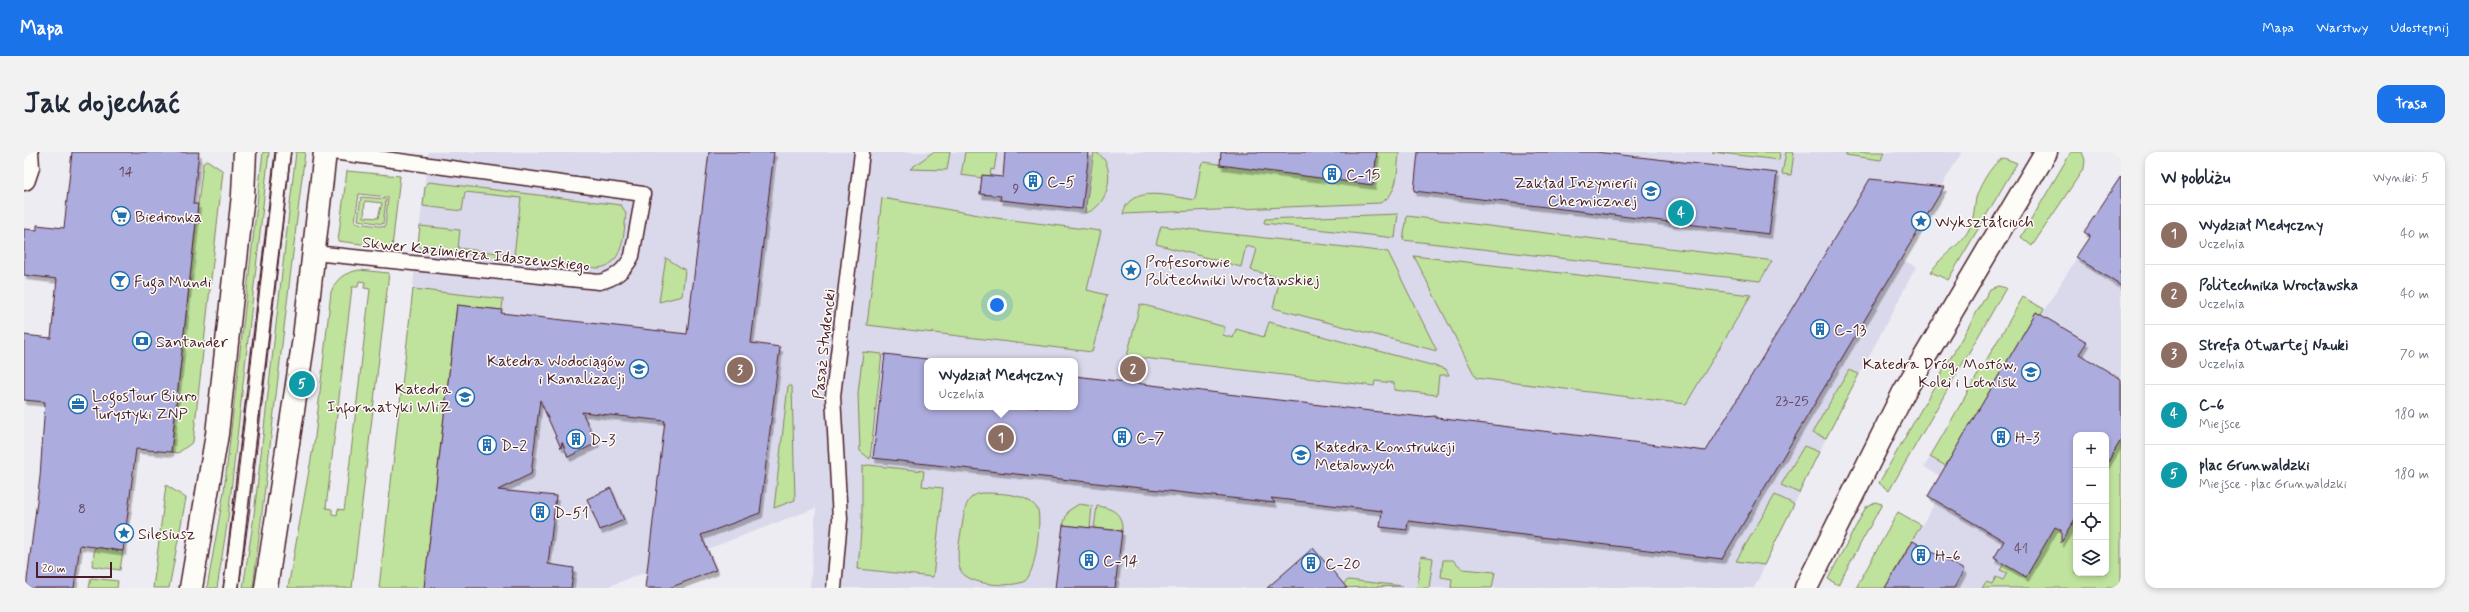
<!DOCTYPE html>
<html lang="pl">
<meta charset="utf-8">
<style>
:root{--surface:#fff;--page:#f2f2f3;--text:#1f2937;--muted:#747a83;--line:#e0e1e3;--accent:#1a73e8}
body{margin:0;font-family:Mynerve,sans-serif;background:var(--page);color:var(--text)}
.controls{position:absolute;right:12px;bottom:12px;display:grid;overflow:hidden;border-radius:8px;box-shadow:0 2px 6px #0003}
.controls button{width:36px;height:36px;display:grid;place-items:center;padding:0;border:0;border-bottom:1px solid var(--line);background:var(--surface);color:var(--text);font:20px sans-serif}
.scale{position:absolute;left:12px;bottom:10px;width:76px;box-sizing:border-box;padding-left:4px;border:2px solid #4a1f2b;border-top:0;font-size:11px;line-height:14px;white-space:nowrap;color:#4a1f2b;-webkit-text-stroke:3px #fdfcf7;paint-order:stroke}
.you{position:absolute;left:973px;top:153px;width:14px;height:14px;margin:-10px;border:3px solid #fff;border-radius:50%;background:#1a73e8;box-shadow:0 0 0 6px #1a73e833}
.badge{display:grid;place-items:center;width:26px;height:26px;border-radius:50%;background:var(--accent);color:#fff;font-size:13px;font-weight:700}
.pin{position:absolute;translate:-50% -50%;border:2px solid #fff;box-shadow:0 1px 4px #0006}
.popup{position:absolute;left:900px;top:206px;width:154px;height:52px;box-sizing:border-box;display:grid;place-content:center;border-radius:8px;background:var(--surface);filter:drop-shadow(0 1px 3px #0005);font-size:13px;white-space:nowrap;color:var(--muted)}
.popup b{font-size:15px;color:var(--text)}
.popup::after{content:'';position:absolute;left:50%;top:100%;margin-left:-8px;border:8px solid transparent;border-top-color:var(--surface)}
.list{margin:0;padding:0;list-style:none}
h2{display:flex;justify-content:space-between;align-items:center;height:52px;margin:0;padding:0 16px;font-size:17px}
h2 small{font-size:13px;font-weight:400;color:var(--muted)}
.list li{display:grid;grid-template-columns:26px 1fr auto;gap:12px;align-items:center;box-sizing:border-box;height:60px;padding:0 16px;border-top:1px solid var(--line)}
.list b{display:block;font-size:15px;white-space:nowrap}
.list p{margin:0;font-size:13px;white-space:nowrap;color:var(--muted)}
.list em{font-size:13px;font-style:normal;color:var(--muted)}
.icon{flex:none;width:22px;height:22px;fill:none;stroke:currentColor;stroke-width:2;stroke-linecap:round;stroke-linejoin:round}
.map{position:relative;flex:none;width:2097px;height:436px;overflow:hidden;border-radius:12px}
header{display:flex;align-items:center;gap:24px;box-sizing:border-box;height:56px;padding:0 20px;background:var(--accent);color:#fff}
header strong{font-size:19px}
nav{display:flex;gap:22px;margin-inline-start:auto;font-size:14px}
.intro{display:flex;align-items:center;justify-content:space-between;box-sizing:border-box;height:96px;padding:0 24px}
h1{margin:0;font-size:28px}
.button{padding:10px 18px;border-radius:12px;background:var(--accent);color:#fff;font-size:14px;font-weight:700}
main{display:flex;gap:24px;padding:0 24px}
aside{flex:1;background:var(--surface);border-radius:12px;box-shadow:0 2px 6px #0003}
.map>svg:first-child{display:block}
.built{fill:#dad9ec;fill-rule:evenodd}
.green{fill:#bfe39d;stroke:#848164;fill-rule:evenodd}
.building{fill:#acadde;stroke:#4a1f2b;filter:url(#shadow)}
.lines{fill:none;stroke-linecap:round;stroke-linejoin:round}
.service-casing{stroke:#4a1f2b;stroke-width:17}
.minor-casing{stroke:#4a1f2b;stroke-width:25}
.secondary-casing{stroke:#4a1f2b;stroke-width:25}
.service{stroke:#fdfcf7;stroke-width:14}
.minor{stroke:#fdfcf7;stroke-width:22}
.secondary{stroke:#fdfcf7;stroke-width:22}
.tram{stroke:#4a1f2b;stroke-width:1}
.labels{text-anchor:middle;stroke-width:3;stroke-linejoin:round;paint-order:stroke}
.number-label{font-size:14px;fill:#624258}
.poi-label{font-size:16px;fill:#4a1f2b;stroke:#fdfcf7;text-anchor:start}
.street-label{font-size:16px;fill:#4a1f2b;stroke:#fdfcf7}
</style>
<header>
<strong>Mapa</strong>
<nav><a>Mapa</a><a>Warstwy</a><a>Udostępnij</a></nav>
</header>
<div class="intro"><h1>Jak dojechać</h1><a class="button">Trasa</a></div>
<main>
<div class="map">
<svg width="2097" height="436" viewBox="0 0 2097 436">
<defs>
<filter id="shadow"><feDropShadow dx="2.5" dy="4.5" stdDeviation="0" flood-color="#0004"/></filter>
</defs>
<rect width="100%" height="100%" fill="#edecf2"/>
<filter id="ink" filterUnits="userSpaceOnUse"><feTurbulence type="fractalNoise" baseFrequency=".025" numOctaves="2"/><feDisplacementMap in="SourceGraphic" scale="8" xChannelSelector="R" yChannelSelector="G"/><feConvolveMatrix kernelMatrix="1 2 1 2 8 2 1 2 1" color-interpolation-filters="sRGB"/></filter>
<g filter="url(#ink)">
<!-- built -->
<path class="built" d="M404 0H1938L1917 35H1920L1877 107 1892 115 1802 286 1730 436H786L792 356 580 436H355ZM903 209H1051V255H903Z
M2097 24V288L2082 313V283H2052V365L2043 381 2035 377 1975 436 1962 430 1958 436H1861L1912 349 1904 344 1916 324 1900 315 1906 305 1922 314 2012 160 2017 163 2066 85 2060 80Z"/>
<!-- green -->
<path class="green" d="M239 0H245L204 366 193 436H183L200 339Z
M272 0H281L229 436H219L229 371Z
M909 0H926L923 18 886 17Z
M941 0H973L970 18 967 17 966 24 958 26 937 23Z
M1070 0C1094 7 1087 56 1061 61Z
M1353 0H1375C1373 19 1375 42 1356 51L1099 62C1105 31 1149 45 1171 48L1177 13 1180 10 1349 33Z
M1688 0H1756L1755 8Z
M1762 0H1770L1767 23 1758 22Z
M1822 0H1861L1857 8 1822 3Z
M2047 0H2058L2061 8 2060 16 2008 94 1997 85Z
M1980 6 1993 11 1924 128 1907 120C1918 101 1939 94 1947 73 1950 65 1950 55 1952 46 1955 35 1969 9 1980 6Z
M183 8 199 19 169 290 154 301 147 300 174 52 179 11Z
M323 19 376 24 368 96 314 89ZM335 42 364 45 361 75 334 71 331 69Z
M405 30 597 53 602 61C600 80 600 114 574 116L398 97 394 92 396 74 436 78 434 96 490 103 497 46 441 40 438 59 399 54 401 35Z
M337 45 362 47 359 72 334 68ZM341 49 358 51 354 66 340 65Z
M858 46 972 66 1077 79 1063 138 1083 143 1068 200 843 173Z
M1374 62 1371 86 1240 71 1241 67Z
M1383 64 1743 108 1748 109 1736 129 1379 88Z
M1137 74 1364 100 1413 199 1249 156 1256 126 1227 118 1233 97 1222 94 1217 115 1132 92Z
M1390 104 1727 143 1662 252 1452 226Z
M642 106 661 118 658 144 635 150Z
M335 118 365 121 328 436H264L291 285 307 140C313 125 321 121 335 118ZM335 129 341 130 340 136 346 137 321 352 320 358 314 357 313 363 308 362V357L302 356 328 135H334Z
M1974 134 1982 136 1865 339 1855 331 1966 137Z
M389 137 479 147 478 158 433 153 400 436H355Z
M1999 145 2020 157 2017 163 2012 160 1922 314 1906 305Z
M1116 152 1201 175 1199 183 1209 186 1212 177 1240 185 1245 170 1422 217 1425 223H1415L1413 243 1370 238V231L1351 229 1350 234 1103 204Z
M839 200 858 202 846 307 836 299 834 241Z
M1825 218 1835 222 1802 286 1788 281Z
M764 234H768L771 348 750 356Z
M2097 288V436H1958L1962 430 1968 432 1972 425 1979 428 1983 421 1976 418 1980 412 2017 366 2042 381 2052 365V421H2082V313Z
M1780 294 1795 300 1775 341 1757 333Z
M844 313 900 319 898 334 919 336 909 425 834 417 838 365V318L839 314Z
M142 333 162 346 145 436H129Z
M957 341C975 341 1005 341 1014 358 1017 372 1012 420 1001 429 989 436 942 434 936 417 931 403 937 383 939 368 941 355 943 344 957 341Z
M1751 343 1770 352 1740 413 1712 409Z
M1851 350 1858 352 1814 433 1804 427 1842 355Z
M1055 352 1068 354 1066 376 1039 373 1044 359Z
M1073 354C1089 356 1099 362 1098 379L1070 376Z
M1874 360 1897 373 1861 436H1832Z
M71 395 99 399 96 418 68 414Z
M1397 404 1409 406 1405 436H1393Z
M1419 408H1429L1439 417 1471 420 1468 436H1427L1428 427 1417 425Z
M67 426 94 429 93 436H65Z
M1324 428 1379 434 1314 436Z"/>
<!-- building -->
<path class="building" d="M48 0H175L169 52H174L147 300 112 297 99 399 56 393 50 436H2L16 325 21 250 0 248V183L27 186 33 127 0 123V77L13 78V73L40 76Z
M685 0H750L727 191 756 195 736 361 677 383 692 418 645 436H621L641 269 558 260 573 291 544 305 538 290 537 296 516 248 507 322 474 338 532 344 524 412 550 416 547 436H400L433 153 478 158 477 161 663 182Z
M981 0H1065L1058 57 976 48 977 44 956 42 958 23 979 25Z
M1197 0H1353L1349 33 1196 13Z
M1394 0H1572L1753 21 1745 82 1390 39Z
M2097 24V134L2052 105 2066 84 2060 80Z
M1846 27 1920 35 1698 407 1384 369 1383 378 1356 375 1358 359 1247 346 1251 351 849 306 861 202 903 207V255H1051V224L1398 265 1412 264V266L1682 299Z
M2012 160 2063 190 2055 202 2097 227V288L2082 313V283H2052V365L2037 391V378L2031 375 2002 425 1970 406 1980 389 1904 344Z
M587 336 600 368 576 378 563 347Z
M1039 373 1098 379 1091 436H1031Z
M1889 389 1940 418 1930 436H1861Z
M1289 396 1323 436H1243Z"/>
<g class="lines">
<defs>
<path id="service" d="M290 101 575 130C591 127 601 118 608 104L619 42 309 0
M207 436 259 0
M810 436 816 367 809 244 838 0"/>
<path id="minor" d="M0 27 4 15 3 0
M1782 436 1880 240 2022 0"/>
<path id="secondary" d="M167 436 193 282 219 43 221 0
M242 436 280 186 301 0"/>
</defs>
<!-- service casing -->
<use href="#service" class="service-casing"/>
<!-- minor casing -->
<use href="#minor" class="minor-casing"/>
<!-- secondary casing -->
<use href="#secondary" class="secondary-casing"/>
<!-- service -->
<use href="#service" class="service"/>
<!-- minor -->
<use href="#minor" class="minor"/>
<!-- secondary -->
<use href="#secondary" class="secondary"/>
<!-- tram -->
<path class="tram" d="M199 436 211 349 252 0
M215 436 226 356 267 0"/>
</g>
</g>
<!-- icons -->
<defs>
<symbol id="building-ring" viewBox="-11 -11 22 22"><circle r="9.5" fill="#fdfcf7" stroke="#1f6fb2" stroke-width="1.5"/><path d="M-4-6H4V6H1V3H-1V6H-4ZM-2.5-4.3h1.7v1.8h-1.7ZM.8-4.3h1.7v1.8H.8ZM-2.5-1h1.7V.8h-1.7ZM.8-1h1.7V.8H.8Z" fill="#1f6fb2"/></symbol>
<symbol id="university-ring" viewBox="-11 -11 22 22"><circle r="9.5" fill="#fdfcf7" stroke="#1f6fb2" stroke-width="1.5"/><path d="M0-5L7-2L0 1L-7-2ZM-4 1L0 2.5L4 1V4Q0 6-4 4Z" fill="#1f6fb2"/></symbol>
<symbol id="supermarket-ring" viewBox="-11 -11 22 22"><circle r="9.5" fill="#fdfcf7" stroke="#1f6fb2" stroke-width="1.5"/><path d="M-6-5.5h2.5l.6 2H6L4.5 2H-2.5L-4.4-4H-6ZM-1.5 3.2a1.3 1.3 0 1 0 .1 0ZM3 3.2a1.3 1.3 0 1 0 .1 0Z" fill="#1f6fb2"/></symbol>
<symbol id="sight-ring" viewBox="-11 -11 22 22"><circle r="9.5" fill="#fdfcf7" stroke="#1f6fb2" stroke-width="1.5"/><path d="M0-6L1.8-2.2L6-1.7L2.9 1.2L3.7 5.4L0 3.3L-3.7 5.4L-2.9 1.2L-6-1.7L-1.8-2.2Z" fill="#1f6fb2"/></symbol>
<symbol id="bar-ring" viewBox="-11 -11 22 22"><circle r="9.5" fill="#fdfcf7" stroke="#1f6fb2" stroke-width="1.5"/><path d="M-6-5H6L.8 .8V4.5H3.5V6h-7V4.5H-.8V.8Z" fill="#1f6fb2"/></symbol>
<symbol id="bank-ring" viewBox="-11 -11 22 22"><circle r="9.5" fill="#fdfcf7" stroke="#1f6fb2" stroke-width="1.5"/><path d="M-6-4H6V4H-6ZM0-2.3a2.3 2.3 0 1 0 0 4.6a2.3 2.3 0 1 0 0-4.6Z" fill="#1f6fb2"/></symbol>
<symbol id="office-ring" viewBox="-11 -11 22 22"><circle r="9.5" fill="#fdfcf7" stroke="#1f6fb2" stroke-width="1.5"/><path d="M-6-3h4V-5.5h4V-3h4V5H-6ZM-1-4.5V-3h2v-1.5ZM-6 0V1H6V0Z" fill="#1f6fb2"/></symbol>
</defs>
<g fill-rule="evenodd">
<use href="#building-ring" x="1297" y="11" width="22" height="22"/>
<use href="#building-ring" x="998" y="18" width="22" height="22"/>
<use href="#university-ring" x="1616" y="28" width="22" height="22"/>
<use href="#supermarket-ring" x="86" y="53" width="22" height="22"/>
<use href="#sight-ring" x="1886" y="58" width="22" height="22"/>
<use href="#sight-ring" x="1096" y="107" width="22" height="22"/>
<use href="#bar-ring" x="85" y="118" width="22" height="22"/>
<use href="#building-ring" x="1785" y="166" width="22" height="22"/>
<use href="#bank-ring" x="107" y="178" width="22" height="22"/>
<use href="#university-ring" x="604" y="206" width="22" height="22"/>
<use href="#university-ring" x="1996" y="209" width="22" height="22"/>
<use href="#university-ring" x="430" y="234" width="22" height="22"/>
<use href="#office-ring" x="43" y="241" width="22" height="22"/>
<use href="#building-ring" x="1087" y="274" width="22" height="22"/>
<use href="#building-ring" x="1966" y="274" width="22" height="22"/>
<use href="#building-ring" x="541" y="276" width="22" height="22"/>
<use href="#building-ring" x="452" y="282" width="22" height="22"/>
<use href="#university-ring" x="1266" y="292" width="22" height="22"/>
<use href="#building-ring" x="505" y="349" width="22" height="22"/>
<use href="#sight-ring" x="89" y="370" width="22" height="22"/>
<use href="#building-ring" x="1886" y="392" width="22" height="22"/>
<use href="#building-ring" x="1054" y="397" width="22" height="22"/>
<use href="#building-ring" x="1276" y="400" width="22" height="22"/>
</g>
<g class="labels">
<!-- number labels -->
<g class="number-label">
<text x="102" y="24">14</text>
<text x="992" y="41">9</text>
<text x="1768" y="253">23-25</text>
<text x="58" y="361">8</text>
<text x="1997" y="401">41</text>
</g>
<!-- poi labels -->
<g class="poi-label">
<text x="1322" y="28">C-15</text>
<text x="1023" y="35">C-5</text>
<text x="1613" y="36" text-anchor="end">Zakład Inżynierii<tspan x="1613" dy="18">Chemicznej</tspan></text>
<text x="111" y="70">Biedronka</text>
<text x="1911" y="75">Wykształciuch</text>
<text x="1121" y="115">Profesorowie<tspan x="1121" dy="18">Politechniki Wrocławskiej</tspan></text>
<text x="110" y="135">Fuga Mundi</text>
<text x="1810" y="183">C-13</text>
<text x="132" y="195">Santander</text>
<text x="601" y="214" text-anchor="end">Katedra Wodociągów<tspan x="601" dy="18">i Kanalizacji</tspan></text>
<text x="1993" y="217" text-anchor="end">Katedra Dróg, Mostów,<tspan x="1993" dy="18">Kolei i Lotnisk</tspan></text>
<text x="427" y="242" text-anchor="end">Katedra<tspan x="427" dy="18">Informatyki WIiZ</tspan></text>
<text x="68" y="249">LogosTour Biuro<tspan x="68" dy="18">Turystyki ZNP</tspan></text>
<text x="1112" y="291">C-7</text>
<text x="1991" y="291">H-3</text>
<text x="566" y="293">D-3</text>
<text x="477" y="299">D-2</text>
<text x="1291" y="300">Katedra Konstrukcji<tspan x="1291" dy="18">Metalowych</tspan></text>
<text x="530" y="366">D-51</text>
<text x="114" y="387">Silesiusz</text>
<text x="1911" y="409">H-6</text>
<text x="1079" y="414">C-14</text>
<text x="1301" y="417">C-20</text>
</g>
<!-- street labels -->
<g class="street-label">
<text transform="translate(452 101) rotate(6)" y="6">Skwer Kazimierza Idaszewskiego</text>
<text transform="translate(799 192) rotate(-84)" y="6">Pasaż Studencki</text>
</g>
</g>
</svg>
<div class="controls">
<button>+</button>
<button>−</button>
<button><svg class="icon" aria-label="locate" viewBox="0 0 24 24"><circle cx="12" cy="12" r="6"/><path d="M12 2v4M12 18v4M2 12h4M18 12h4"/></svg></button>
<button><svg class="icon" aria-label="layers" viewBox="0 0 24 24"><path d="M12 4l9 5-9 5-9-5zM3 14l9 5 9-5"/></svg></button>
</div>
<div class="scale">20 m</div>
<div class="you"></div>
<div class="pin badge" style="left:977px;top:286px;background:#8d6e63">1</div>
<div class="popup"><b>Wydział Medyczny</b>Uczelnia</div>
<div class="pin badge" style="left:1109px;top:217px;background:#8d6e63">2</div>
<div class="pin badge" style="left:716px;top:218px;background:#8d6e63">3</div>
<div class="pin badge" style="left:1657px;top:61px;background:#0f9aa8">4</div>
<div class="pin badge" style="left:278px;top:232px;background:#0f9aa8">5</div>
</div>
<aside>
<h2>W pobliżu<small>Wyniki: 5</small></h2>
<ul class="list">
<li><span class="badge" style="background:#8d6e63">1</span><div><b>Wydział Medyczny</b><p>Uczelnia</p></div><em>40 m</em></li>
<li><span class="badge" style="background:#8d6e63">2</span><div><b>Politechnika Wrocławska</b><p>Uczelnia</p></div><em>40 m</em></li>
<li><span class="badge" style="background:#8d6e63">3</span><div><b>Strefa Otwartej Nauki</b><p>Uczelnia</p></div><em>70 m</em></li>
<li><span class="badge" style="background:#0f9aa8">4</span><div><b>C-6</b><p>Miejsce</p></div><em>180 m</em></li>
<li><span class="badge" style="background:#0f9aa8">5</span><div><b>plac Grunwaldzki</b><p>Miejsce · plac Grunwaldzki</p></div><em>180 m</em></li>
</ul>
</aside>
</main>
